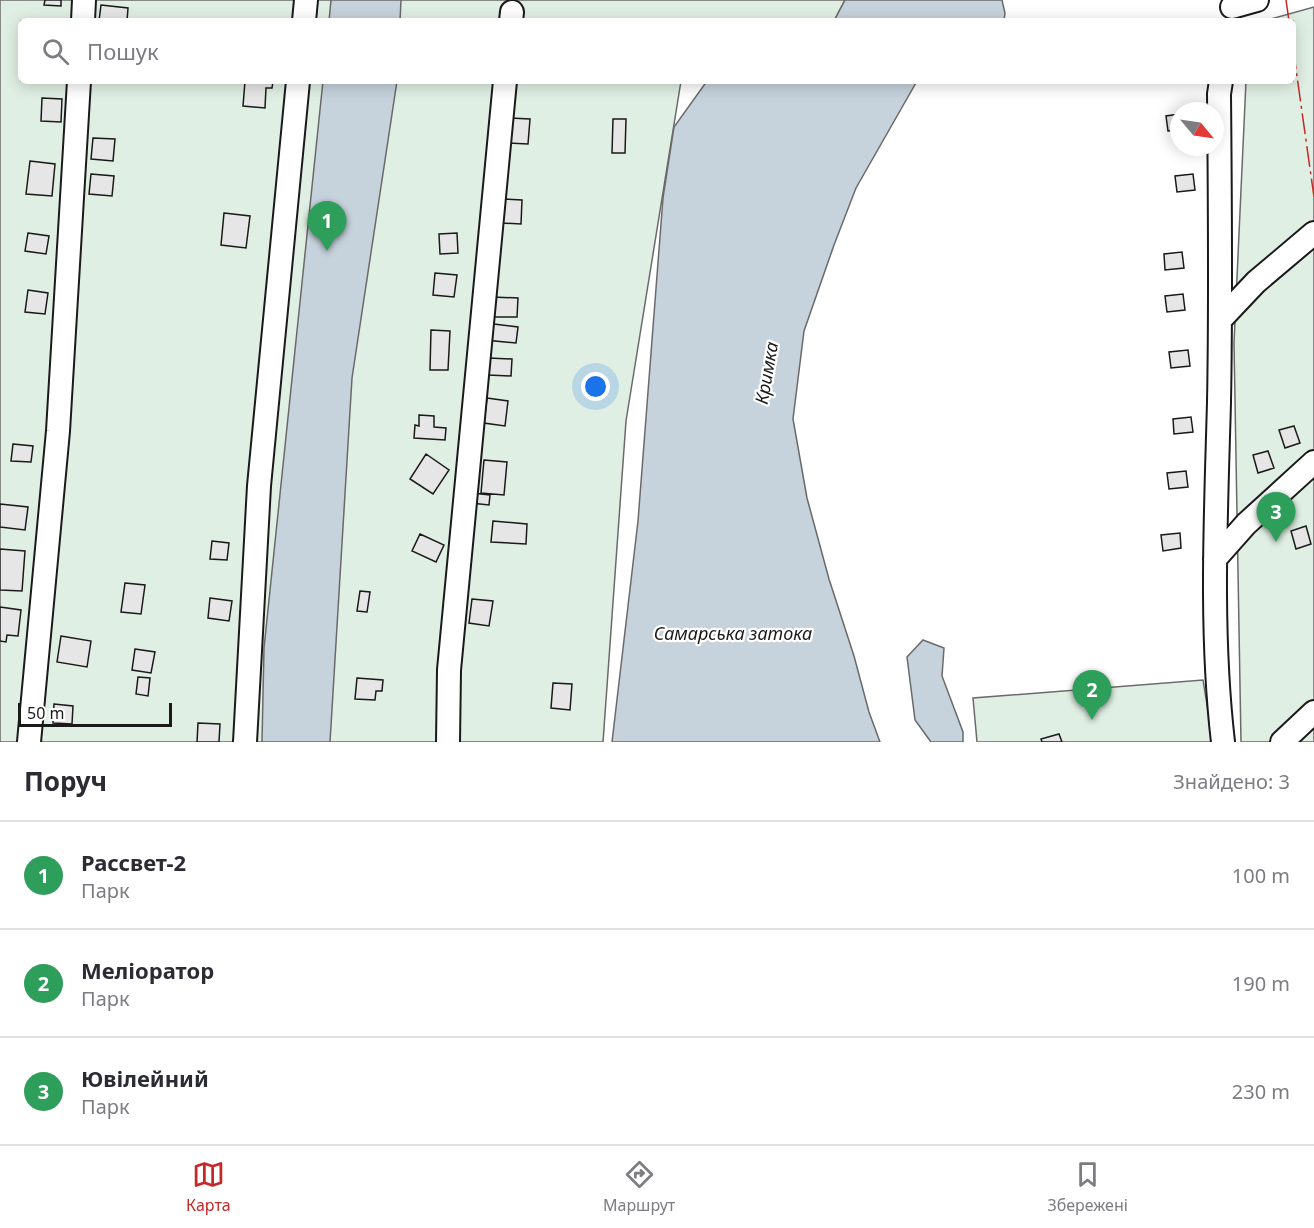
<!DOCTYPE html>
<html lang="uk">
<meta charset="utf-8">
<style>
:root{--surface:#fff;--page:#f2f2f3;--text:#2b2b33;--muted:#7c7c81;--line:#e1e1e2;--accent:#c62828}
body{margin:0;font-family:"Noto Sans",sans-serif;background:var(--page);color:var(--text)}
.compass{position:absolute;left:1170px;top:102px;width:54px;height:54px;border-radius:50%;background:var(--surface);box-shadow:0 3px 15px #0003;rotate:119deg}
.scale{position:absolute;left:18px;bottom:15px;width:154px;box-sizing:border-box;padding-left:6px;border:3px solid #1a1a1a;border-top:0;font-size:16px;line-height:21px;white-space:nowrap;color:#1a1a1a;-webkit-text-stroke:4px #fff;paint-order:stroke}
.you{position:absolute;left:596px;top:387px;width:21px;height:21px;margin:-15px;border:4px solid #fff;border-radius:50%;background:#1a73e8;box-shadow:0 0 0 9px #1a73e833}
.badge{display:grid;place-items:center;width:39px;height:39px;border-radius:50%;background:var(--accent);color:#fff;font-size:20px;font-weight:700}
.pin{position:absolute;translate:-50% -50px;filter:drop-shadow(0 2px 3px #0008)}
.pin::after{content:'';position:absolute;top:32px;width:21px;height:18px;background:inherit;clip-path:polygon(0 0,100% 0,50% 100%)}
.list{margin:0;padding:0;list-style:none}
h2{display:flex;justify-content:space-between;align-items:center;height:78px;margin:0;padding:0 24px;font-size:26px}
h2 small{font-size:20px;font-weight:400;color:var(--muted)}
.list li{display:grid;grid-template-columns:39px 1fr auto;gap:18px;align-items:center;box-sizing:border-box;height:108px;padding:0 24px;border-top:2px solid var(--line)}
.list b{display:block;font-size:22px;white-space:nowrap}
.list p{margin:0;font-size:20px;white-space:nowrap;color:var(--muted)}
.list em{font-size:20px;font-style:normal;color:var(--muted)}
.icon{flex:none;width:33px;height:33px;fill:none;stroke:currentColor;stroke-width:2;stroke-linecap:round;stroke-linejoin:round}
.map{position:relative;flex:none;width:1314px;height:742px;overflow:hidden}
.search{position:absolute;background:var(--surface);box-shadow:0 3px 15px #0003;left:18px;right:18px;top:18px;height:66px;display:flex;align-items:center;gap:15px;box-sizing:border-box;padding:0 21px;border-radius:9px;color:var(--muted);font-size:22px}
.sheet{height:402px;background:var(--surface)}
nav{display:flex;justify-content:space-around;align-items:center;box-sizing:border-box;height:84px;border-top:2px solid var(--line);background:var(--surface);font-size:16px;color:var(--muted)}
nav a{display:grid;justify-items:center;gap:3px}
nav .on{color:var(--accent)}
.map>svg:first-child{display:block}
.green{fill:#e0efe3;stroke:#6a6a6a;stroke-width:1.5}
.water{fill:#c6d2dc;stroke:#6a6a6a;stroke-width:1.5}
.building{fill:#e6e6e6;stroke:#1a1a1a;stroke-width:1.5}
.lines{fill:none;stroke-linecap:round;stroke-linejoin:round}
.minor-casing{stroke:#1a1a1a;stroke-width:26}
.minor{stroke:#fff;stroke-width:22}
.power{stroke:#c62828;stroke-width:1.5;stroke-dasharray:21 4.5 3 4.5;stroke-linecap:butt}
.labels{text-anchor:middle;stroke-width:4.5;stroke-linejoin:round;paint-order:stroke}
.water-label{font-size:18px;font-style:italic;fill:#1a1a1a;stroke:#fff}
</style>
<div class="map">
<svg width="1314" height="742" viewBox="0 0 1314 742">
<rect width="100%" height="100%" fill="#fff"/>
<!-- green -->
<path class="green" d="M0 0H845L834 21H21V81H681L626 421 603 742H0Z
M1314 7V742H1241L1234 343 1246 81H1293V21H1264Z
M1203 680 1213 742H977L973 698Z"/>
<!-- water -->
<path class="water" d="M331 0H401L400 21H329Z
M845 0H1002L1005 13 1004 21H834Z
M323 81H397L352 378 330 742H262L264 648Z
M707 81H917L856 188 834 245 804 331 793 419 807 498 829 579 854 656 869 712 880 742H612L638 521 663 198 674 127Z
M923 640 944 648 942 676 963 732V742H931L915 720 907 657Z"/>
<!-- building -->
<path class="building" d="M45 0H61V6L44 5Z
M101 5 128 8 127 21H99Z
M245 81H273L272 88H266L265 108 243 106Z
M42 98 62 99 61 122 41 121Z
M1179 114V130L1168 131 1166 116Z
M510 118 530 119 528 144 508 143Z
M613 119H626L625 153H612Z
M93 138 115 139 113 161 91 159Z
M30 161 55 164 52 196 26 194Z
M91 174 114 176 112 196 89 194Z
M1193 174 1195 190 1177 192 1175 176Z
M503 199 522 200 521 224 502 223Z
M224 213 250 216 246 248 221 245Z
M28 233 49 236 46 254 25 251Z
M457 233 458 253 440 254 439 234Z
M1182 252 1184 268 1165 270 1164 254Z
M435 273 457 275 454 297 433 295Z
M28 290 48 293 45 314 25 312Z
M1183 294 1185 310 1167 312 1165 296Z
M492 297 518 298 517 317H491Z
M486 323 518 327 516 343 485 340Z
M431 330 450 331 448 370H430Z
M1188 350 1190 366 1171 368 1169 352Z
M489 358 512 359 511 376 488 375Z
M487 398 508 401 505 426 484 423Z
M419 415 434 416V427L446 428 445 440 414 438 415 425 419 426Z
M1191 417 1193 432 1174 434 1173 419Z
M1294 426 1300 443 1285 448 1279 430Z
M13 444 33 446 31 462 11 461Z
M1268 451 1274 468 1258 473 1253 455Z
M426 454 449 470 433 494 410 479Z
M484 460 507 462 504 495 481 493Z
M1186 471 1188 487 1169 489 1167 473Z
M472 493 490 495 489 505 471 503Z
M0 504 28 507 25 530 0 527Z
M493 521 527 524 526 544 491 542Z
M1306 526 1311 544 1296 549 1291 531Z
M1180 533 1181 548 1163 551 1161 535Z
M420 534 444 545 436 562 412 551Z
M212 541 229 543 227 560 210 559Z
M0 549 25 551 22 591 0 590Z
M125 583 145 585 141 614 121 612Z
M360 591 370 592 367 612 357 611Z
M210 598 232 601 229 621 208 618Z
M472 599 493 601 489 626 469 623Z
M0 607 21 610 18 636 7 635 6 642 0 641Z
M61 636 91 641 87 667 57 662Z
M135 649 155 652 151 673 132 670Z
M138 677 150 678 148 696 136 694Z
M357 678 383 680 382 691H376L375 700 355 699Z
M553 683 572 684 570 710 551 708Z
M54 704 73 706 72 724 53 723Z
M198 723 220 724 219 742H197Z
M1059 734 1062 742H1042L1041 739Z"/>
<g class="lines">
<defs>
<path id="minor" d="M1232 7 1257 0
M83 21 84 0
M304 21 306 0
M511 21 512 12
M1221 81 1219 94C1220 197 1221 300 1219 402 1216 514 1210 631 1223 742
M1221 319 1256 282 1314 233
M1215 559 1246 524 1314 462
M29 742 58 431 79 81
M245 742 259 486 298 81
M448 742 449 670 505 81
M1282 742 1314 712"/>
</defs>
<!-- minor casing -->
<use href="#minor" class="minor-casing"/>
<!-- minor -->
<use href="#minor" class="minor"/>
<!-- power -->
<path class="power" d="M1286 0 1289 21
M1293 48 1314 197"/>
</g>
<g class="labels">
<!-- water labels -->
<g class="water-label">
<text transform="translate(767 373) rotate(-80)" y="6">Кримка</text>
<text x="733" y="640">Самарська затока</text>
</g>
</g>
</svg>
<svg class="compass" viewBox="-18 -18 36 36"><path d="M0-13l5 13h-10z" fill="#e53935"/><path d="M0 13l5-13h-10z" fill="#7c7c81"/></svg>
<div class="scale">50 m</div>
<div class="you"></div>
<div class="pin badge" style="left:327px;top:251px;background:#2e9e5b">1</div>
<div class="pin badge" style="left:1092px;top:720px;background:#2e9e5b">2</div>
<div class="pin badge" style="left:1276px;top:542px;background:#2e9e5b">3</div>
<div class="search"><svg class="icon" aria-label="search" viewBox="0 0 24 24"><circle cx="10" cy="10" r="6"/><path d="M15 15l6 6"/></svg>Пошук</div>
</div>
<section class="sheet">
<h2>Поруч<small>Знайдено: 3</small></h2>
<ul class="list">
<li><span class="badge" style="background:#2e9e5b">1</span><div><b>Рассвет-2</b><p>Парк</p></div><em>100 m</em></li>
<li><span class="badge" style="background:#2e9e5b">2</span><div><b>Меліоратор</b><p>Парк</p></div><em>190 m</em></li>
<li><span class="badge" style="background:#2e9e5b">3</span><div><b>Ювілейний</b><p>Парк</p></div><em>230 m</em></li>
</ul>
</section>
<nav>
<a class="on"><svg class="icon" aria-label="map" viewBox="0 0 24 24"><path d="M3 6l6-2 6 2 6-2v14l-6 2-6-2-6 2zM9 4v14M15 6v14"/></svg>Карта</a>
<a><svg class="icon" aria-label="directions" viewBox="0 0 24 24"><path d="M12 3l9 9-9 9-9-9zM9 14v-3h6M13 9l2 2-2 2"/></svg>Маршрут</a>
<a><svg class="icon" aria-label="saved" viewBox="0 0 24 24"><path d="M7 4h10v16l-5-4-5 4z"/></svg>Збережені</a>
</nav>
